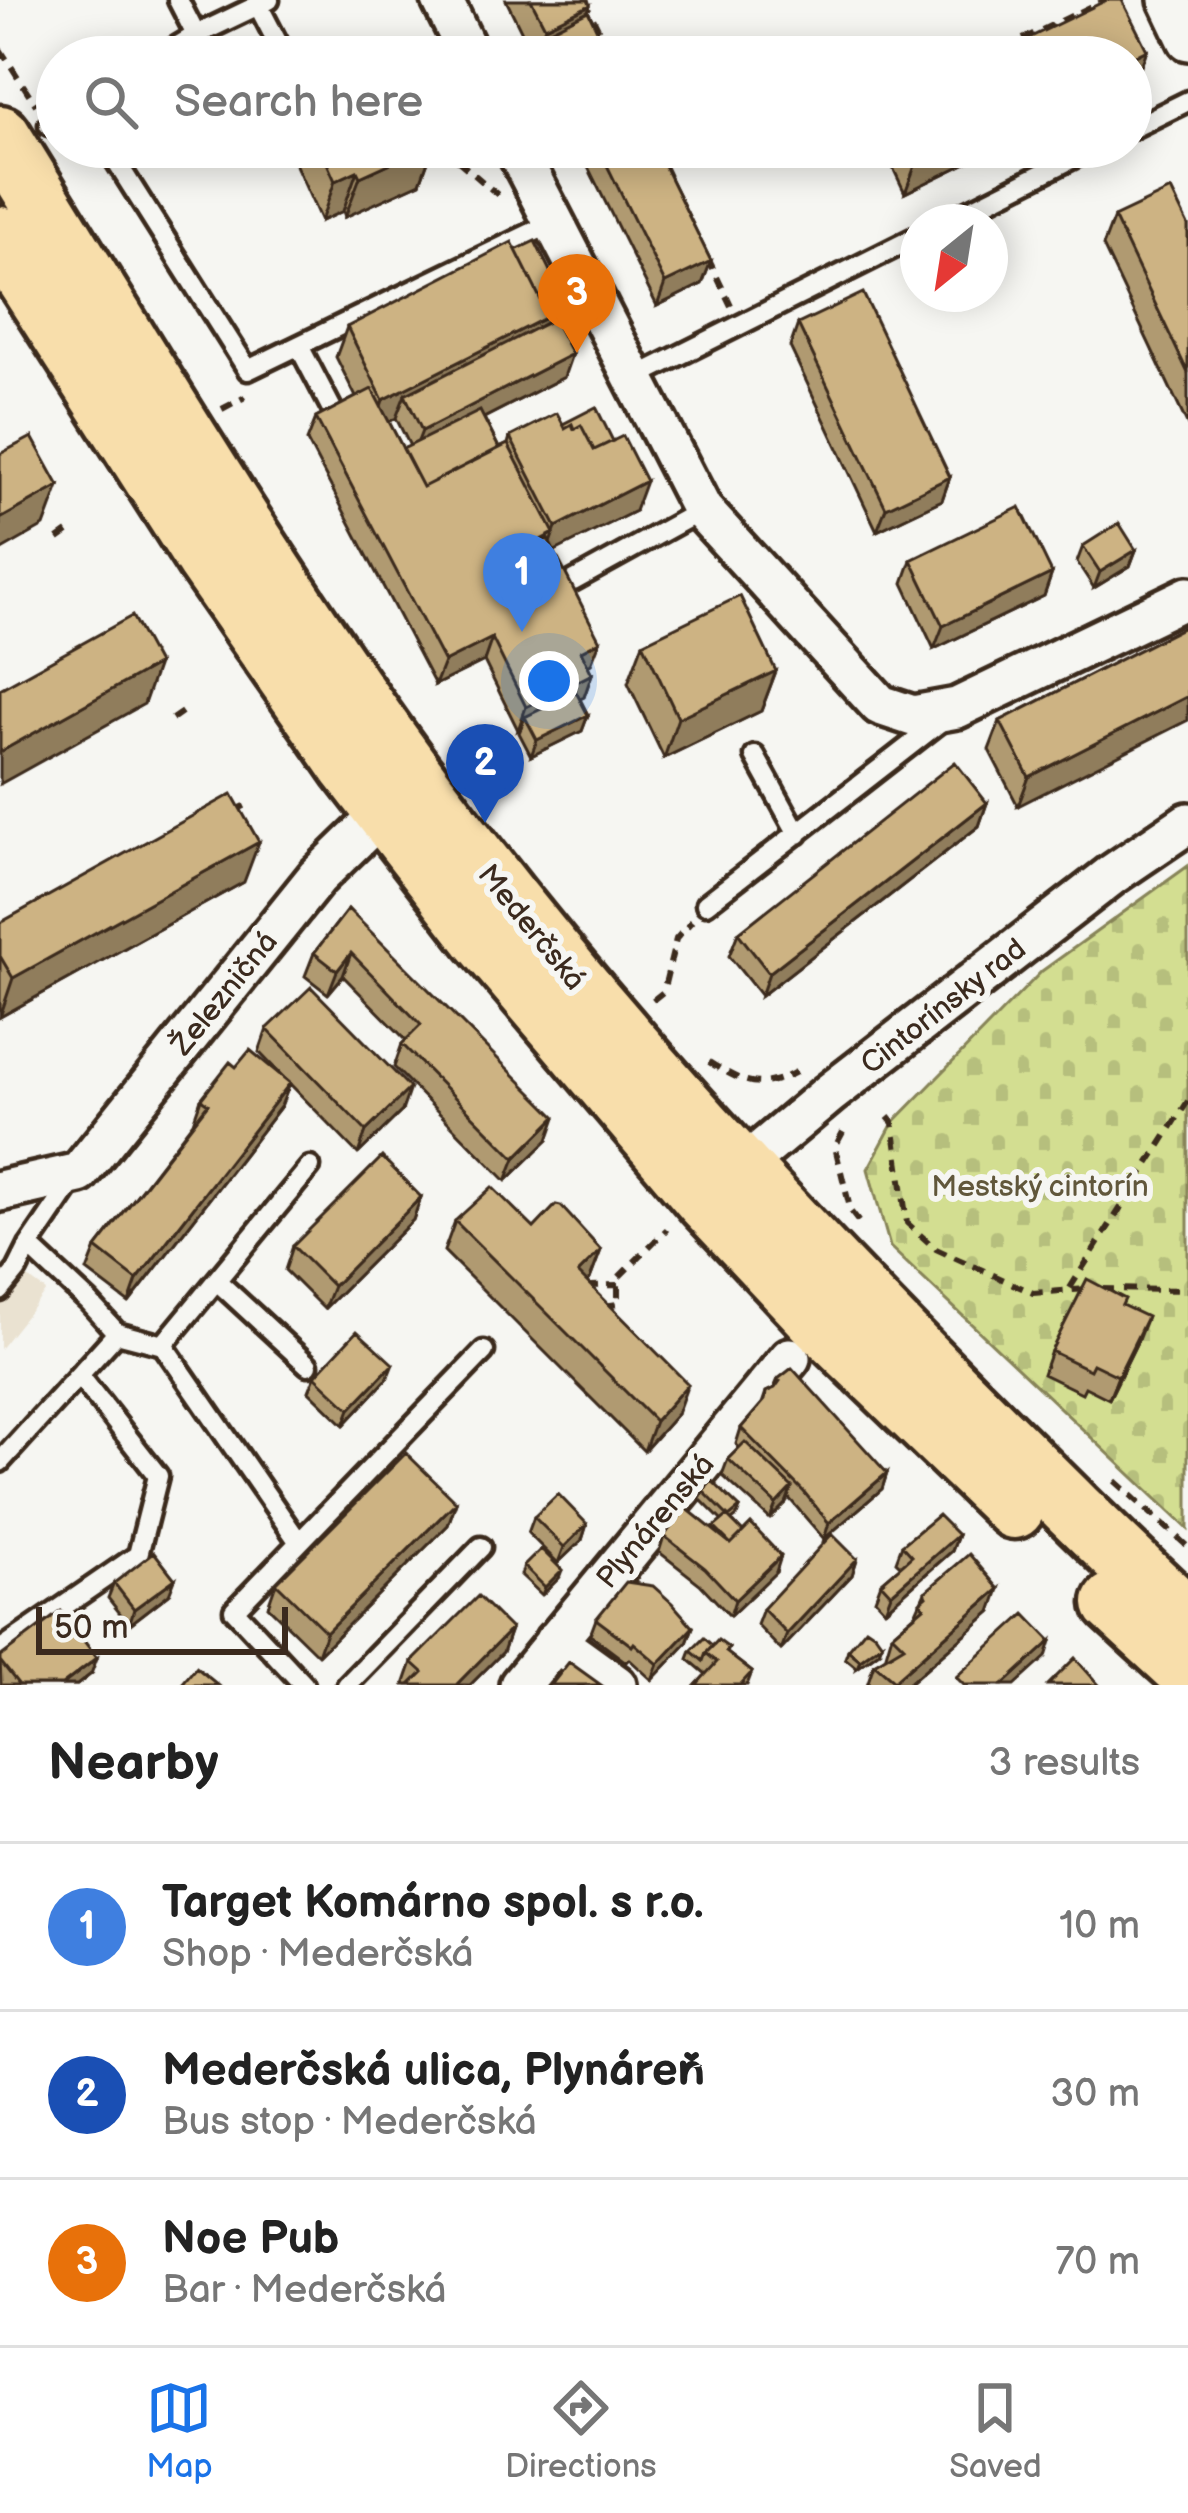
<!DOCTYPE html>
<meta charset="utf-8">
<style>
:root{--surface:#fff;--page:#f6f6f6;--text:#222;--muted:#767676;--line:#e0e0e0;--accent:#1a73e8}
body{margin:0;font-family:"Balsamiq Sans",sans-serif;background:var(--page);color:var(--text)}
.compass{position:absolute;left:900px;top:204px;width:108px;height:108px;border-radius:50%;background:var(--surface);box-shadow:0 6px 30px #0003;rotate:210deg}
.scale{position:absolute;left:36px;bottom:30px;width:252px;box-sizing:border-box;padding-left:12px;border:6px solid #3b2a1e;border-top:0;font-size:33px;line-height:42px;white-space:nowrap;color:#3b2a1e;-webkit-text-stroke:9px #f6f6f2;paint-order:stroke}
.you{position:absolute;left:549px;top:681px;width:42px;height:42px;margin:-30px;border:9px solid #fff;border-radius:50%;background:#1a73e8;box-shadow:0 0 0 18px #1a73e833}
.badge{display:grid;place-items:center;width:78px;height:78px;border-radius:50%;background:var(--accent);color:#fff;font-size:39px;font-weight:700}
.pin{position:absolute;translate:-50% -99px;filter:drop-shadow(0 3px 6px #0008)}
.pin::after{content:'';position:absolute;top:63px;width:42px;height:36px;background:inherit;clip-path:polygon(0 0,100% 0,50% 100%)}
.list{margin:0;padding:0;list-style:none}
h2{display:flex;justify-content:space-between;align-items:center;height:156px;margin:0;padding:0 48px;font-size:51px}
h2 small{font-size:39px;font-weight:400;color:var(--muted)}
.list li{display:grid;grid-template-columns:78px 1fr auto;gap:36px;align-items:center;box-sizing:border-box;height:168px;padding:0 48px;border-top:3px solid var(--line)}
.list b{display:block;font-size:45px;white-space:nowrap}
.list p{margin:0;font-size:39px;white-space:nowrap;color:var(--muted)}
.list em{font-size:39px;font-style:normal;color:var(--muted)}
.icon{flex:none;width:66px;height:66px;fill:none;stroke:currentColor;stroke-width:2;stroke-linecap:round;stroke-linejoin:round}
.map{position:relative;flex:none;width:1188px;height:1685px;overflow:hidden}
.search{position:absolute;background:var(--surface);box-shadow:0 6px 30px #0003;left:36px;right:36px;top:36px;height:132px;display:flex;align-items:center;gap:30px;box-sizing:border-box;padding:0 42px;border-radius:66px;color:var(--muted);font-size:45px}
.sheet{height:660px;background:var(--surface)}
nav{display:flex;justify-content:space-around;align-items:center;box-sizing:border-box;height:168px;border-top:3px solid var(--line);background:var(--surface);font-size:33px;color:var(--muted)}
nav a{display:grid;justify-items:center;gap:6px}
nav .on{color:var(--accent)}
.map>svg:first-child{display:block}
.built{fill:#eae2d1}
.cemetery{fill:url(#cemetery-stones);stroke:#878458;stroke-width:3}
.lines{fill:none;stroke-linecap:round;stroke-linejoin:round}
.lane-casing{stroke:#3b2a1e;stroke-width:27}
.street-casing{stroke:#3b2a1e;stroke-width:48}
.primary-casing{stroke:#3b2a1e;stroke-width:69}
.path{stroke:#3b2a1e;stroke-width:6;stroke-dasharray:12 9;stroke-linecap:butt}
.lane{stroke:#f6f6f2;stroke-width:18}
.street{stroke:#f6f6f2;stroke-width:39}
.primary{stroke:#f8deab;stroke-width:60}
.wall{fill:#b09a71;stroke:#3b2a1e;stroke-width:3;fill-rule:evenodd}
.shaded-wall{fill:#907d5c;stroke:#3b2a1e;stroke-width:3}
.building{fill:#cdb383;stroke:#3b2a1e;stroke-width:3}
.labels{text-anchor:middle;stroke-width:12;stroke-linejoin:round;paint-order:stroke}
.street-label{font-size:30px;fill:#3b2a1e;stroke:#f6f6f2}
.park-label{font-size:30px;fill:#61573b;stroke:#f6f6f2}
</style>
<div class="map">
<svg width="1188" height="1685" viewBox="0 0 1188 1685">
<defs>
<pattern id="cemetery-stones" width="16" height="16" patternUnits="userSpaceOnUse" patternTransform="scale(3)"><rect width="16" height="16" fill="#d3de91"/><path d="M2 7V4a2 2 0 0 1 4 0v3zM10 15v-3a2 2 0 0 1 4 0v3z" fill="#b6bf7d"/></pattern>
</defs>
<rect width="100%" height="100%" fill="#f6f6f2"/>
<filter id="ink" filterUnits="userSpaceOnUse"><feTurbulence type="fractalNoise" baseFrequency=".00833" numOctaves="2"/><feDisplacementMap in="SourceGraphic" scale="24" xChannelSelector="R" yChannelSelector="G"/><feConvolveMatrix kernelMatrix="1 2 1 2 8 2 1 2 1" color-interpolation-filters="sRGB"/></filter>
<g filter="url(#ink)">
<!-- built -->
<path class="built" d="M0 1263 17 1270 46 1291 0 1349Z"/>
<!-- cemetery -->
<path class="cemetery" d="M1188 866V1529L890 1247 868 1169 893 1123 1042 971Z"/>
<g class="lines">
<defs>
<path id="lane" d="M178 0 196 35
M258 5 285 57
M160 57 196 35 269 0
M49 125 57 120
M1131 129 1188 101
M107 147 248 370 552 223
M946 222 1095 147
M299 346 334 413
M632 379 918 236
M573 581 702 510
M755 756 798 834
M706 904 944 719
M218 1282 308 1365
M0 1291 17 1270 29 1246 76 1177
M117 1333 163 1345 310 1167
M163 1345 298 1541
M0 1462 117 1333 89 1302 29 1246
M0 1650 138 1555 158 1476 79 1375
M304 1685 234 1610 484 1351
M347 1685 481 1547"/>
<path id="street" d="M442 0 470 57
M1169 0 1188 40
M515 147 702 510 880 705 913 716 957 708 1188 597
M723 1183 829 1094 1113 874 1188 823
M0 1191 79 1173 317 877 385 811 405 815
M555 1641 616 1685
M520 1685 790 1358"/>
<path id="primary" d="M0 136C126 339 249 546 388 741 550 967 739 1174 934 1371 1018 1455 1101 1539 1188 1619
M0 237 206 559 351 767 480 934 706 1200 817 1318 1014 1508
M1114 1603 1188 1671"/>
</defs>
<!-- lane casing -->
<use href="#lane" class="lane-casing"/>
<!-- street casing -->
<use href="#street" class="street-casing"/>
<!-- primary casing -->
<use href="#primary" class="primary-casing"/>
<!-- path -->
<path class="path" d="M584 0 612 57
M0 49 36 105
M985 57 1105 0
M442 147 498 195
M655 147 671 181
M708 258 731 306
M222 409 245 397
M58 539 72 529
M172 719 182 712
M234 811 251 803
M653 1000 663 992 676 939 692 921
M709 1062C742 1082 759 1092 796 1072
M888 1117 893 1123 907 1223 936 1249 1033 1293 1088 1289
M843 1132 835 1147 851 1212 861 1225
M1070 1288 1188 1101
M1102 1289 1188 1290
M591 1290V1286L618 1285
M604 1306 618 1304V1278L667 1229
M1115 1481 1188 1547"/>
<!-- lane -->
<use href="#lane" class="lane"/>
<!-- street -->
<use href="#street" class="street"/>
<!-- primary -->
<use href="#primary" class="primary"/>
</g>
<!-- wall -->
<path class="wall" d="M506 0H588V11L610 57H534Z
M294 147H433L420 183 345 217 343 211 321 221 295 163 297 155Z
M578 147H655L711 261 702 284 657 306Z
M883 147H999L905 193Z
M1114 217 1188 225V426L1103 246Z
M798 324 950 477 942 500 877 531 790 347Z
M347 327 567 331 561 334 564 377 484 418 499 448 508 444 510 437 563 424 635 511 554 551 591 664 588 666 592 674 584 697 580 699 588 715 582 731 531 756 519 733 521 728 518 730 484 661 435 685 307 441 316 418 356 397 336 357ZM396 418 410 446 403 449 389 422Z
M1083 546 1136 550 1130 566 1094 588 1077 562Z
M911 560 1052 573 1044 596 934 649 903 583Z
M1188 625 1018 806 989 750 1000 721Z
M643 643 776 671 761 711 664 758 628 683Z
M987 803 979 826 761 996 729 956 738 933Z
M244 882 0 1017V923Z
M348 909 548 1140 506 1181 394 1067 402 1044 406 1040 343 976 328 994 305 976 314 953Z
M267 1029 402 1111 358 1154 290 1084 281 1106 129 1303 87 1271 96 1248 193 1122 201 1099 236 1067 286 1080 259 1052Z
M421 1197 413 1220 324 1309 285 1270 293 1246Z
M455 1221 534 1228 601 1250 590 1279 587 1283 677 1414 644 1451 444 1251Z
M1123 1305 1138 1340 1109 1399 1085 1387 1082 1393 1043 1374 1051 1351Z
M315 1376 387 1379 344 1425 309 1391Z
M778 1379 887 1473 882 1489 824 1539 788 1497 786 1503 770 1519 722 1475 728 1459 739 1448 736 1444 741 1428 762 1404 766 1392 774 1388Z
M703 1491 740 1508 737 1516 732 1520 776 1572 730 1616 700 1584 659 1552 664 1536 713 1530 722 1521 700 1499Z
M456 1502 448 1525 318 1655 268 1606 276 1583Z
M534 1517 587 1524 582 1540 558 1563 528 1533Z
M958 1535 952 1551 885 1610 875 1599 881 1583 901 1566 896 1561 902 1545Z
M857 1559 852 1575 781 1650 757 1625 763 1609Z
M524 1566 559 1578 542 1595 521 1575Z
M114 1583 169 1594 129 1625 108 1598Z
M925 1592 991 1612 907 1685H867L874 1664 885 1658 892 1634 915 1614Z
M596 1619 693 1627 687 1643 652 1680 629 1659 626 1662 590 1635Z
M511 1629 503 1652 470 1685H404L412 1662Z
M713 1646 729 1648 727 1653 752 1672 747 1685H696L706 1674 688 1659 691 1651Z
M848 1650 879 1652 857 1668 845 1658Z
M0 1657 91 1674 77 1685H1Z"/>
<!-- shaded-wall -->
<path class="shaded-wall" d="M590 5 580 34H542L545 27Z
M1147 50 1136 80 1131 83V58Z
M426 147H433L420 183 345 217 360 177Z
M949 147H999L905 193 916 163Z
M357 171 343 211 321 221 335 181Z
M711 261 702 284 657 306 665 283Z
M572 315 567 331 412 410 405 395 396 418 373 430 383 400 549 316Z
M572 354 564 377 413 454 422 431Z
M950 477 942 500 877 531 886 508Z
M646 481 635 511 545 556 556 527Z
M59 486 44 526 0 551V519Z
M1136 550 1130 566 1094 588 1100 572Z
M1052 573 1044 596 934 649 943 626Z
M492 638 484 661 435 685 444 662Z
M600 641 591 664 573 674 581 651Z
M158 664 144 704 0 784V752Z
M776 671 761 711 664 758 678 718Z
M592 674 584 697 529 724 525 717 521 728 518 730 526 707Z
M1188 696V720L1018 806 1029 777Z
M588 715 582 731 531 756 537 740Z
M987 803 979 826 761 996 769 973Z
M259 842 244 882 0 1017 13 978Z
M351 953 343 976 328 994 337 971Z
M290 1083 281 1106 129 1303 137 1280Z
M410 1088 402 1111 358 1154 366 1131Z
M556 1117 548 1140 506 1181 515 1158Z
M421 1197 413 1220 324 1309 333 1286Z
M601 1250 590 1279 567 1303 578 1273Z
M1147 1317 1138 1340 1109 1399 1118 1376Z
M393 1364 387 1379 344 1425 350 1409Z
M688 1384 677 1414 644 1451 655 1421Z
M887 1473 882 1489 824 1539 829 1523Z
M792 1487 786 1503 770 1519 776 1504Z
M456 1502 448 1525 318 1655 326 1632Z
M587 1524 582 1540 558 1563 564 1547Z
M958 1535 952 1551 885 1610 891 1594Z
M781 1556 776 1572 730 1616 735 1600Z
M857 1559 852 1575 781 1650 787 1634Z
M562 1570 559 1578 542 1595 545 1587Z
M175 1579 169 1594 129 1625 134 1609Z
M999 1589 991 1612 907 1685H893L894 1681Z
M693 1627 687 1643 652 1680 658 1664Z
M511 1629 503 1652 470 1685H456Z
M1051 1641 1046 1657 1015 1685H1003Z
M882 1644 879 1652 857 1668 860 1660Z
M97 1658 91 1674 77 1685H62Z"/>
<!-- building -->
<path class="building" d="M531 0H588L590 5 545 27Z
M1107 0H1122L1147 50 1131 58 990 57Z
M588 11 610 57H554L542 34Z
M320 147H426L360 177 357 171 335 181Z
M598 147H655L711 261 665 283Z
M908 147H949L916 163Z
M1171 190 1188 225V373L1114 217Z
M535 241 572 315 556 323 554 319 546 323 549 316 516 250Z
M512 242 549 316 383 400 347 327Z
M863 293 950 477 886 508 798 324Z
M554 319 572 354 422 431 405 395Z
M372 389 423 487 508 444 554 533 533 544 534 546 548 539 600 641 581 651 592 674 526 707 492 638 444 662 316 418Z
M596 407 613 441 594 450 581 425 574 429 572 424 565 428 563 424Z
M480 411 499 448 423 487 403 449Z
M557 413 565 428 572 424 574 429 581 425 594 450 623 436 646 481 556 527 510 437Z
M32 437 59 486 0 519V454Z
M1020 507 1052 573 943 626 911 560Z
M1119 523 1136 550 1100 572 1083 546Z
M740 596 776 671 678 718 643 643Z
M132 616 158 664 0 752V689Z
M1188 625V696L1029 777 1000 721Z
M576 692 588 715 537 740 525 717Z
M955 762 987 803 769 973 738 933Z
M232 794 259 842 13 978 0 956V923Z
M348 909 556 1117 515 1158 402 1044 421 1025 351 953 337 971 314 953Z
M311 987 410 1088 366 1131 267 1029Z
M250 1050 290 1083 137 1280 96 1248 208 1104 201 1099 230 1062 236 1067Z
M382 1157 421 1197 333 1286 293 1246Z
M492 1187 534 1228 556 1205 561 1206 601 1250 578 1273 688 1384 655 1421 455 1221Z
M1087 1279 1125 1299 1122 1305 1147 1317 1118 1376 1093 1364 1090 1370 1051 1351Z
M357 1331 393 1364 350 1409 315 1376Z
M792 1368 887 1473 829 1523 804 1492 741 1428 765 1400 766 1392 775 1388 780 1381 778 1379Z
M745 1442 792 1487 776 1504 728 1459Z
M406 1453 456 1502 326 1632 276 1583Z
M712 1481 740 1508 729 1517 703 1491Z
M558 1494 587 1524 564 1547 534 1517Z
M686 1508 731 1544 751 1524 781 1556 735 1600 705 1568 664 1536Z
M938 1515 958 1535 891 1594 881 1583 912 1556 902 1545Z
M727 1516 743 1532 731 1544 714 1527Z
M832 1534 857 1559 787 1634 763 1609Z
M541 1549 562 1570 545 1587 524 1566Z
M154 1552 175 1579 134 1609 114 1583Z
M969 1554 999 1589 894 1681 874 1664 904 1646 892 1634 924 1607 920 1602 927 1596 925 1592Z
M626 1582 653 1586 672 1603 693 1627 658 1664 634 1643 632 1646 596 1619Z
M478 1596 511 1629 456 1685H410L423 1672 412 1662Z
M61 1611 97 1658 62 1685H19L0 1661V1657Z
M1025 1614 1051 1641 1003 1685H964L956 1677Z
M866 1628 875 1634 882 1644 860 1660 848 1650Z
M704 1638 713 1646 706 1653 703 1661 691 1651Z
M718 1640 729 1648 726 1652 752 1672 740 1685H696L717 1662 706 1653Z
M1075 1658 1099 1685H1048Z
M569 1662 601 1685H551Z
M196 1667 218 1685H181Z"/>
</g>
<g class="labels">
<!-- street labels -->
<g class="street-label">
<text transform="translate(532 927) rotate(51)" y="10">Mederčská</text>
<text transform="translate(224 993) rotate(-51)" y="10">Železničná</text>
<text transform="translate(943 1006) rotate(-38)" y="10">Cintorínsky rad</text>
<text transform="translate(655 1521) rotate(-50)" y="10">Plynárenská</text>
</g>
<!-- park labels -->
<g class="park-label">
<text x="1040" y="1196">Mestský cintorín</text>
</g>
</g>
</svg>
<svg class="compass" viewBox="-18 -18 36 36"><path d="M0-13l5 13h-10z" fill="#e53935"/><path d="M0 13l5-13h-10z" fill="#767676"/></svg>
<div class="scale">50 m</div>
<div class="you"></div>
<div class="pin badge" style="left:522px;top:632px;background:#3f7fe0">1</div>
<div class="pin badge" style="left:485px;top:823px;background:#1a4fb4">2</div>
<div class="pin badge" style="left:577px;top:353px;background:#e8710a">3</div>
<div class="search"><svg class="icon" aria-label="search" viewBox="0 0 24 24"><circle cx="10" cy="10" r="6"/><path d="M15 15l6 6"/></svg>Search here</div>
</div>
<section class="sheet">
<h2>Nearby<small>3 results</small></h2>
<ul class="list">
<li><span class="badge" style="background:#3f7fe0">1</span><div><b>Target Komárno spol. s r.o.</b><p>Shop · Mederčská</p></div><em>10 m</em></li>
<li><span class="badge" style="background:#1a4fb4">2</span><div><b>Mederčská ulica, Plynáreň</b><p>Bus stop · Mederčská</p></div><em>30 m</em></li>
<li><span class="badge" style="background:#e8710a">3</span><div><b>Noe Pub</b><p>Bar · Mederčská</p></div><em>70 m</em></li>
</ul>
</section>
<nav>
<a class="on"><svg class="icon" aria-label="map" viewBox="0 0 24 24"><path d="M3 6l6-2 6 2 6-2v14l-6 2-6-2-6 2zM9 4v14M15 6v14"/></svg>Map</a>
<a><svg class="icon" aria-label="directions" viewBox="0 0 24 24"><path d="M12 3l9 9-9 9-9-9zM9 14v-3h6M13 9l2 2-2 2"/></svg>Directions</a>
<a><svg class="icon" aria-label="saved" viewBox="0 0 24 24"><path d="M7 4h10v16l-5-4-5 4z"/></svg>Saved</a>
</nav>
